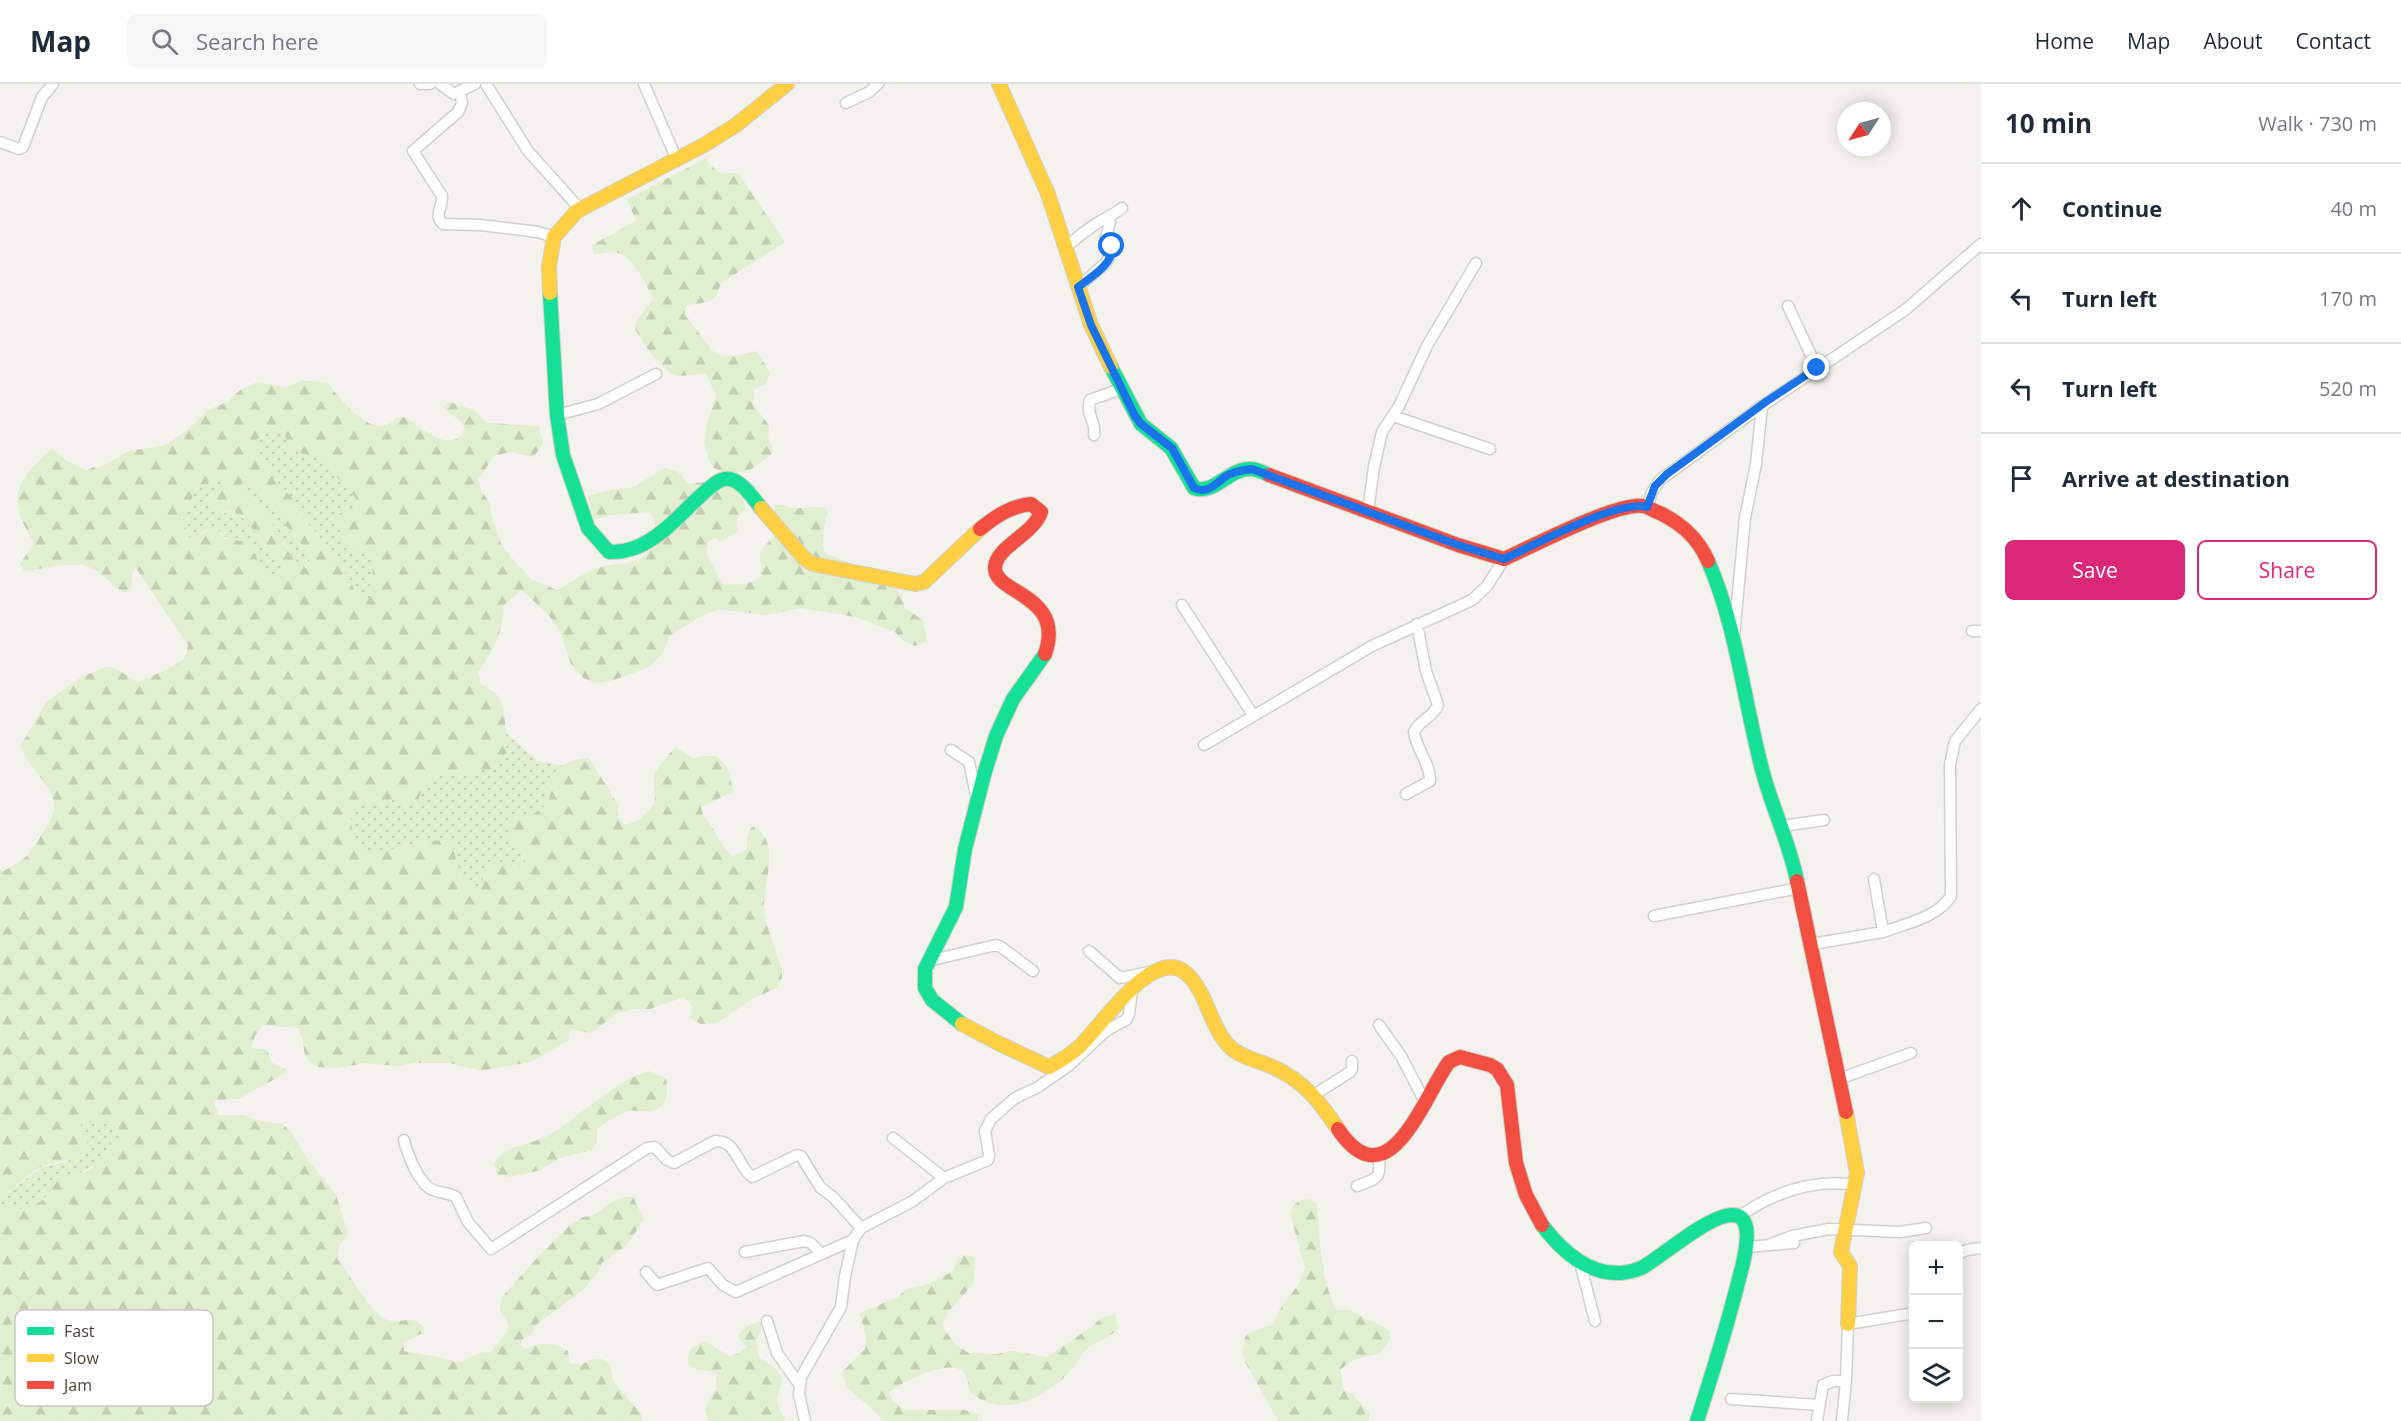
<!DOCTYPE html>
<meta charset="utf-8">
<style>
:root{--surface:#fff;--page:#f6f6f7;--text:#1f2937;--muted:#747a83;--line:#e0e1e3;--accent:#db2777}
body{margin:0;font-family:"Open Sans",sans-serif;background:var(--page);color:var(--text)}
.controls{position:absolute;right:18px;bottom:18px;display:grid;overflow:hidden;border-radius:9px;box-shadow:0 3px 15px #0003}
.controls button{width:54px;height:54px;display:grid;place-items:center;padding:0;border:0;border-bottom:2px solid var(--line);background:var(--surface);color:var(--text);font:30px sans-serif}
.compass{position:absolute;left:1837px;top:18px;width:54px;height:54px;border-radius:50%;background:var(--surface);box-shadow:0 3px 15px #0003;rotate:234deg}
.stop{position:absolute;width:18px;height:18px;margin:-14px;border:4px solid #1a73e8;border-radius:50%;background:#fff}
.stop.end{background:#1a73e8;border-color:#fff;box-shadow:0 2px 6px #0008}
.list{margin:0;padding:0;list-style:none}
h2{display:flex;justify-content:space-between;align-items:center;height:78px;margin:0;padding:0 24px;font-size:26px}
h2 small{font-size:20px;font-weight:400;color:var(--muted)}
.list li{display:grid;grid-template-columns:39px 1fr auto;gap:18px;align-items:center;box-sizing:border-box;height:90px;padding:0 24px;border-top:2px solid var(--line)}
.list b{display:block;font-size:22px;white-space:nowrap}
.list em{font-size:20px;font-style:normal;color:var(--muted)}
.actions{display:flex;gap:12px;padding:18px 24px}
.actions a{flex:1;padding:14px 0;border:2px solid var(--accent);border-radius:9px;text-align:center;font-size:21px;color:var(--accent)}
.actions .main{background:var(--accent);color:#fff}
.icon{flex:none;width:33px;height:33px;fill:none;stroke:currentColor;stroke-width:2;stroke-linecap:round;stroke-linejoin:round}
.map{position:relative;flex:none;width:1981px;height:1337px;overflow:hidden}
header{display:flex;align-items:center;gap:36px;box-sizing:border-box;height:84px;padding:0 30px;background:var(--surface);border-bottom:2px solid var(--line)}
header strong{font-size:28px}
nav{display:flex;gap:33px;margin-inline-start:auto;font-size:21px}
.search{width:420px;height:54px;background:var(--page);display:flex;align-items:center;gap:15px;box-sizing:border-box;padding:0 21px;border-radius:9px;color:var(--muted);font-size:22px}
main{display:flex}
aside{flex:1;background:var(--surface)}
.map>svg:first-child{display:block}
.grass{fill:url(#grass-dots)}
.forest{fill:url(#forest-firs);fill-rule:evenodd}
.lines{fill:none;stroke-linecap:round;stroke-linejoin:round}
.street-casing{stroke:#d2d0cb;stroke-width:13}
.fast-casing{stroke:#d3cfc5;stroke-width:16}
.slow-casing{stroke:#d3cfc5;stroke-width:16}
.jam-casing{stroke:#d3cfc5;stroke-width:16}
.street{stroke:#fdfdfc;stroke-width:10}
.fast{stroke:#16e098;stroke-width:14}
.slow{stroke:#ffcf43;stroke-width:14}
.jam{stroke:#f24e42;stroke-width:14}
.route{stroke:#1a73e8;stroke-width:8}
.key{fill:#fff;stroke:#c9c7c4;stroke-width:1.5}
.key-label{font-size:16px;fill:#4b4439}
</style>
<header>
<strong>Map</strong>
<div class="search"><svg class="icon" aria-label="search" viewBox="0 0 24 24"><circle cx="10" cy="10" r="6"/><path d="M15 15l6 6"/></svg>Search here</div>
<nav><a>Home</a><a>Map</a><a>About</a><a>Contact</a></nav>
</header>
<main>
<div class="map">
<svg width="1981" height="1337" viewBox="0 0 1981 1337">
<defs>
<pattern id="grass-dots" width="8" height="8" patternUnits="userSpaceOnUse" patternTransform="scale(1.5)"><rect width="8" height="8" fill="#e1eecf"/><path d="M2 2h.1M6 6h.1" fill="none" stroke="#c3cdb2" stroke-width="1.8" stroke-linecap="round"/></pattern>
<pattern id="forest-firs" width="22" height="20" patternUnits="userSpaceOnUse" patternTransform="scale(1.5)"><rect width="22" height="20" fill="#e1eecf"/><path d="M5 1l3.5 6h-7zM16 11l3.5 6h-7z" fill="#c3cdb2"/></pattern>
</defs>
<rect width="100%" height="100%" fill="#f4f2ee"/>
<!-- grass -->
<path class="grass" d="M275 346 285 352 290 364 303 370 320 374 355 413 357 421 355 425 338 430 371 475 375 509 367 516 359 513 344 487 326 469 320 453 300 431 294 416 272 392 256 364 257 356 262 349Z
M218 392 222 400 211 412 224 429 232 426 240 431 259 452 267 468 280 478 285 485 280 491H267L218 446 206 445 197 454 189 453 183 436C192 412 194 403 218 392Z
M249 395 268 413 277 429 310 470 311 474 305 484C288 475 282 449 268 435 260 427 252 420 246 410 244 405 243 401 245 396Z
M505 648 538 677 564 682C550 693 545 695 550 713L546 721 529 733 512 730 511 757 526 774 524 786 487 780 481 802C475 805 466 801 462 796L453 764C446 762 437 757 430 757 414 758 364 778 354 758 350 751 351 739 351 730L364 721 388 719 399 712 407 722 418 718C424 695 435 683 459 694L477 685 507 656Z
M88 1037 97 1039H113L125 1051 119 1057 111 1055 105 1072 99 1078 79 1090 63 1093 56 1098 47 1112 27 1126 0 1123V1112L7 1110 42 1083 67 1078 88 1061 79 1038Z"/>
<!-- forest -->
<path class="forest" d="M705 75 718 88 739 90 785 158 721 199 716 212 709 218 687 221 684 230C691 237 713 270 718 271 729 274 746 269 757 267L770 289 766 300 754 306 753 321 769 341 768 354 772 363 771 371 750 386 736 389 723 388 714 384 709 376 704 359 707 339 716 312 706 290 678 292 670 289 649 267 636 247 635 239 653 215C646 200 635 175 618 169 610 166 603 171 594 170L592 161 636 137 627 115Z
M303 296 328 299C340 316 376 360 396 334L405 333C421 344 454 373 465 344L461 338 443 323 449 318 474 326 487 339 539 342 543 359 534 373 510 368 494 372 478 396 480 404 490 420 491 430 502 463 531 495 557 506C570 499 584 489 598 484 623 476 651 484 655 449 656 440 655 435 649 428L611 431 594 436 588 412 610 406 634 403 664 384 677 387 689 400 704 398 721 390 742 412 746 424C740 432 733 437 738 447L720 458 715 454 708 458 707 470 722 500C736 501 750 502 761 492L760 467 782 444 774 432 775 421C783 420 788 423 796 424 807 424 813 421 826 424L828 427C824 441 820 457 826 470 846 477 889 492 901 511 903 514 904 520 905 524L923 536 927 554 925 558 915 562 903 557 895 548 855 533 802 524 766 531 719 525 696 535 669 553 662 570 650 583 614 596 596 599 583 594 571 580 560 546 546 528 521 506 504 521C502 553 495 563 478 589L481 600C486 603 493 607 497 611 506 621 507 657 506 670L489 687 477 685 459 694C435 683 424 695 418 718L407 722 399 712 388 719 364 721 351 730C352 738 351 751 354 758 362 776 413 760 429 757 435 756 441 757 448 758L453 764 462 796C466 801 475 805 481 802L487 780 490 777 513 779 524 785 526 774 511 757 506 737 512 730 529 733 546 721 550 713C549 707 545 700 549 694 557 682 576 673 589 674L619 722 617 725 619 734 624 740C637 741 646 728 655 720L654 690C656 686 672 666 676 663L693 675 700 672H717L727 683 734 707 701 723 703 733C717 744 717 760 733 772L747 765C747 756 745 748 754 742 781 758 764 798 764 822 764 838 777 869 782 886V894L778 903 752 915 717 939 701 940 690 934 692 922 684 913 650 925H634L618 929 591 949 573 946 568 949 569 956 531 978 481 987 450 979H414L396 982 365 979 338 984 319 983 312 980 305 972 302 954 298 944 263 941 255 952 251 964 267 965 271 978 286 986 284 990 238 1015 215 1016 214 1020 219 1031H244L256 1036 282 1040 292 1049 306 1073 336 1111 347 1146 346 1154 340 1160 337 1174C346 1187 372 1228 383 1234 400 1244 411 1226 425 1245L423 1249 403 1258 404 1267 439 1273 455 1278 463 1277 478 1269 491 1268 507 1248 508 1240 500 1225 501 1214 538 1173 569 1142 583 1133 592 1132 613 1117 624 1113H633L644 1135 627 1161 602 1179 598 1188 583 1206 536 1241 532 1249 522 1256 521 1261 526 1265C541 1257 554 1258 568 1267L570 1279 581 1281C592 1274 598 1271 610 1280L613 1297 641 1330 642 1337H0V1123C19 1126 33 1127 47 1111 53 1105 55 1097 63 1093 67 1091 72 1092 77 1091 95 1086 106 1072 111 1055L119 1057 125 1051 113 1039 80 1038 88 1061C74 1082 60 1074 41 1083 29 1089 17 1102 7 1110L0 1112V785L3 787C23 778 31 770 42 750 46 743 53 734 54 726 58 704 25 682 21 661L46 618 83 592 107 583 115 584 137 598C144 597 179 580 183 575 187 571 187 566 188 561L135 483C131 491 133 498 130 507L123 509C113 501 101 488 89 483 75 476 41 485 24 487L20 480 34 459C6 413 15 399 52 364L66 376 86 387 93 383H100L129 367 166 361 190 344 208 326 227 318 240 306 257 298 286 303ZM275 346 285 352 290 364 303 370 320 375 355 413 357 421 355 425 338 430 336 438 342 451 353 465 365 468 371 475 375 509 368 515 359 513 344 487 326 469 320 453 300 431 294 416 272 392 256 364 257 356 262 349ZM218 392 222 400 211 412 210 420C217 427 222 429 232 426L240 431 259 452 267 468 280 478 285 485 280 491H267L252 466 242 457 225 455 218 446 210 444 197 454 189 453 183 436C192 412 194 403 218 392ZM249 395 268 413 282 437 310 470 311 474 306 484C290 477 281 452 271 438 261 424 249 419 243 400L245 396Z
M649 987 666 994C668 1005 669 1022 654 1026 646 1029 635 1025 626 1028 616 1031 606 1039 597 1045V1058L592 1066 560 1074 542 1085 530 1089 509 1093 497 1090 494 1080C505 1059 532 1062 551 1050 578 1033 619 994 649 987Z
M1310 1115 1317 1120C1320 1156 1320 1194 1337 1227 1356 1223 1353 1230 1368 1236 1377 1240 1382 1240 1390 1247V1256L1380 1270C1364 1272 1352 1274 1340 1286L1344 1307 1351 1309 1369 1328V1337H1278L1244 1276 1242 1268 1245 1253 1251 1248 1274 1240C1279 1218 1300 1207 1305 1184L1290 1129C1294 1118 1299 1116 1310 1115Z
M964 1171 975 1173 974 1199 947 1229 942 1241 955 1261 969 1269 997 1270 1011 1267 1047 1273 1093 1242 1102 1233 1115 1231 1119 1243C1110 1256 1095 1256 1085 1267 1079 1272 1078 1280 1072 1286 1045 1313 1004 1337 970 1308 968 1301 968 1291 961 1286 946 1276 900 1298 889 1309L892 1317 905 1326H964L980 1330 977 1337H885L847 1303 842 1288 865 1265 866 1254 860 1229 898 1213 906 1205 929 1200 951 1188 958 1176Z
M760 1237 764 1239 756 1256 759 1274C769 1279 785 1288 781 1301 780 1306 777 1309 777 1315 777 1322 783 1330 786 1337H708L705 1325 716 1303 717 1290C706 1283 694 1291 687 1277L690 1265 705 1257 729 1272 739 1269 746 1263 739 1254V1250L749 1241Z"/>
<g class="lines">
<defs>
<path id="street" d="M420 0H430
M440 0 454 10 475 0
M486 0 528 67 580 125
M644 0 677 76
M460 7 462 19 458 28 413 67 442 112C443 124 433 131 443 140L481 141 538 148 554 153
M846 19 869 8 878 0
M0 58 19 65 23 63 42 13 53 0
M1065 164C1075 155 1085 147 1097 139 1107 133 1112 132 1122 124
M1078 203 1106 179 1113 166 1106 153 1110 138 1109 135
M1788 222 1817 284
M557 331 598 320 656 290
M1393 332 1490 365
M1094 351C1097 340 1085 329 1090 316L1121 305
M1647 423 1652 408 1660 396 1763 321
M1368 427 1374 383 1382 348 1399 322 1427 262 1476 179
M1182 521 1253 631
M1972 547H1981
M1734 552 1745 434 1756 380 1762 322 1905 226 1981 160
M1204 661 1372 562 1472 516 1487 502 1504 475
M951 666 969 678 976 711
M1406 710 1430 697C1431 681 1416 665 1414 648 1419 636 1433 634 1438 621L1426 587 1417 540
M1782 742 1824 736
M1654 832 1799 804
M1883 848C1907 839 1937 834 1951 812L1950 681 1955 657 1981 625
M1812 860 1883 848 1874 795
M1089 867 1120 894 1149 888
M928 877 996 861 1001 863 1033 887
M1379 941 1401 972 1426 1020
M1839 995 1911 969
M1314 1011 1350 988 1352 985V977
M893 1054 944 1094 988 1076 989 1071 985 1047 991 1035 1015 1014 1038 1003 1067 983 1107 946 1126 936 1129 930 1132 907
M404 1056C407 1069 419 1101 433 1106 441 1109 449 1109 456 1113L468 1138 491 1165 647 1064 655 1063 667 1076 674 1079 715 1057C737 1056 737 1082 752 1093L797 1071 801 1072 820 1103 834 1114 861 1144
M1357 1102C1380 1093 1380 1096 1379 1071
M1738 1133C1773 1109 1813 1094 1856 1101
M1771 1160 1792 1152 1829 1145 1900 1148 1926 1144
M1746 1163 1794 1159
M745 1168 804 1157 811 1159 821 1170
M1958 1170 1967 1166 1981 1164
M1580 1178 1595 1237
M646 1188 657 1201 708 1184 723 1201 736 1208 853 1156
M767 1237 777 1269 799 1300
M1731 1315 1819 1321
M805 1337 799 1310 801 1293 841 1223 845 1192 853 1156 861 1144 913 1117 944 1094
M1817 1337 1823 1301 1833 1297H1846
M1842 1337 1846 1297 1848 1240 1914 1229"/>
<path id="fast" d="M550 209 557 331 563 371 588 444 609 468C619 468 627 467 637 463 668 450 687 421 713 401 718 397 724 394 730 395 743 398 753 414 761 424
M1111 283 1141 340 1171 364 1194 404C1215 411 1229 384 1251 385 1257 385 1264 389 1269 391
M1708 477C1737 543 1744 619 1763 689 1773 726 1790 760 1797 797
M962 940 932 916 925 904V885L956 823 965 765 984 691 996 652 1013 615 1045 570
M1542 1141C1561 1166 1587 1191 1621 1189 1628 1188 1636 1187 1643 1183 1672 1167 1767 1077 1743 1179 1730 1232 1714 1285 1697 1337"/>
<path id="slow" d="M999 0 1048 110 1091 241 1111 283
M550 209 549 183 554 153 577 127 704 61 736 41 787 0
M761 424 804 474 813 480 915 500 924 498 980 445
M962 940 1000 960 1049 983C1060 977 1070 971 1079 963 1101 943 1154 859 1187 890 1208 910 1210 944 1231 964 1242 974 1260 977 1273 983 1304 997 1320 1018 1338 1045
M1846 1028 1857 1089 1841 1168 1850 1182 1848 1240"/>
<path id="jam" d="M1269 391 1458 461 1504 475C1531 463 1616 418 1643 422 1648 423 1654 427 1660 429 1682 440 1698 454 1708 477
M980 445C996 432 1011 422 1031 420L1041 428C1033 451 997 462 995 483 993 510 1066 510 1045 570
M1797 797 1846 1028
M1338 1045C1389 1121 1424 1011 1449 978L1460 973 1490 981 1497 985 1507 1001 1516 1079 1526 1111 1542 1141"/>
</defs>
<!-- street casing -->
<use href="#street" class="street-casing"/>
<!-- fast casing -->
<use href="#fast" class="fast-casing"/>
<!-- slow casing -->
<use href="#slow" class="slow-casing"/>
<!-- jam casing -->
<use href="#jam" class="jam-casing"/>
<!-- street -->
<use href="#street" class="street"/>
<!-- fast -->
<use href="#fast" class="fast"/>
<!-- slow -->
<use href="#slow" class="slow"/>
<!-- jam -->
<use href="#jam" class="jam"/>
</g>
<g class="lines">
<!-- route -->
<path class="route" d="M1112 162C1114 180 1091 193 1078 203L1091 241 1135 332 1141 340 1172 364 1194 404C1209 411 1216 398 1228 391 1236 387 1243 386 1252 385L1458 461 1504 475C1533 462 1618 415 1647 423L1655 402 1667 390 1767 317 1817 284"/>
</g>
<!-- legend -->
<rect x="15" y="1226" width="198" height="96" rx="9" class="key"/>
<rect x="27" y="1243" width="27" height="8" fill="#16e098"/>
<rect x="27" y="1270" width="27" height="8" fill="#ffcf43"/>
<rect x="27" y="1297" width="27" height="8" fill="#f24e42"/>
<g class="key-label">
<text x="64" y="1253">Fast</text>
<text x="64" y="1280">Slow</text>
<text x="64" y="1307">Jam</text>
</g>
</svg>
<div class="controls">
<button>+</button>
<button>−</button>
<button><svg class="icon" aria-label="layers" viewBox="0 0 24 24"><path d="M12 4l9 5-9 5-9-5zM3 14l9 5 9-5"/></svg></button>
</div>
<svg class="compass" viewBox="-18 -18 36 36"><path d="M0-13l5 13h-10z" fill="#e53935"/><path d="M0 13l5-13h-10z" fill="#747a83"/></svg>
<div class="stop" style="left:1112px;top:162px"></div>
<div class="stop end" style="left:1817px;top:284px"></div>
</div>
<aside>
<h2>10 min<small>Walk · 730 m</small></h2>
<ul class="list">
<li><svg class="icon" aria-label="ahead" viewBox="0 0 24 24"><path d="M12 20V5M6 11l6-6 6 6"/></svg><div><b>Continue</b></div><em>40 m</em></li>
<li><svg class="icon" aria-label="left" viewBox="0 0 24 24"><path d="M17 20v-9H6M10 6l-5 5 5 5"/></svg><div><b>Turn left</b></div><em>170 m</em></li>
<li><svg class="icon" aria-label="left" viewBox="0 0 24 24"><path d="M17 20v-9H6M10 6l-5 5 5 5"/></svg><div><b>Turn left</b></div><em>520 m</em></li>
<li><svg class="icon" aria-label="arrive" viewBox="0 0 24 24"><path d="M6 21V4h12l-3 4 3 4H6"/></svg><div><b>Arrive at destination</b></div></li>
</ul>
<div class="actions"><a class="main">Save</a><a>Share</a></div>
</aside>
</main>
